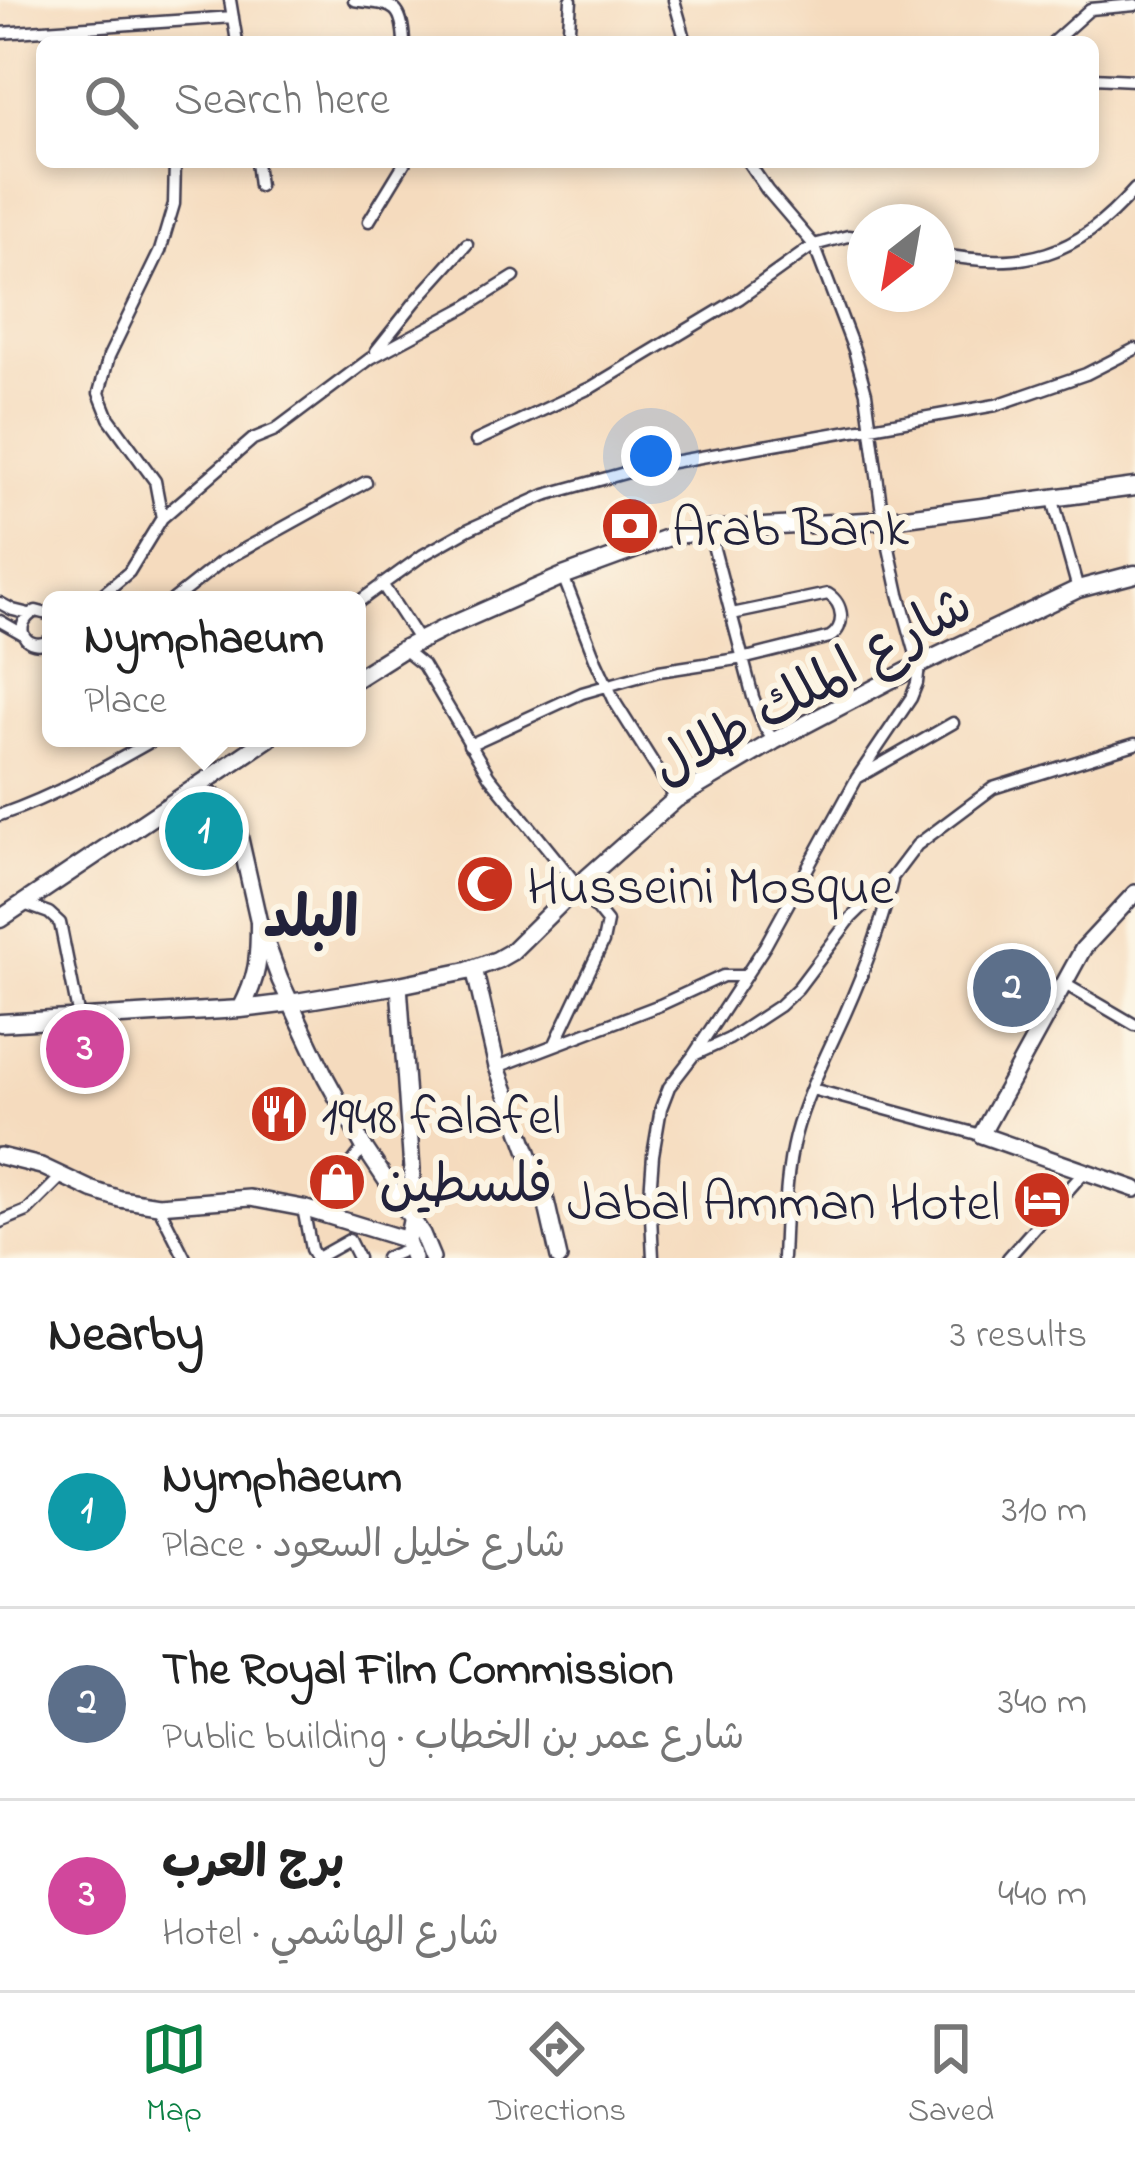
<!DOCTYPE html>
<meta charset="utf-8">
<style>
:root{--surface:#fff;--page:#f2f2f2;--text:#222;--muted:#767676;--line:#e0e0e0;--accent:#0b8043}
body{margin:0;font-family:"Indie Flower","Playpen Sans Arabic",sans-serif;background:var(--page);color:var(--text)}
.compass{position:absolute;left:847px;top:204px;width:108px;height:108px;border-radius:50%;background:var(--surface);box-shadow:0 6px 18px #0003;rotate:211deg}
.you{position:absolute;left:651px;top:456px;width:42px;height:42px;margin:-30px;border:9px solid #fff;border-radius:50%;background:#1a73e8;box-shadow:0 0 0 18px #1a73e833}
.badge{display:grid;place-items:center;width:78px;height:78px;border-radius:50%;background:var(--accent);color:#fff;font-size:39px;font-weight:700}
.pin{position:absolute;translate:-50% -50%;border:6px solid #fff;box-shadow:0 3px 12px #0006}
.popup{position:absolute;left:42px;top:591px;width:324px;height:156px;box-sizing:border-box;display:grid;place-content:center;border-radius:18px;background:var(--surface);filter:drop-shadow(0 3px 9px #0005);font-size:39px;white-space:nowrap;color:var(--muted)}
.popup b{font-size:45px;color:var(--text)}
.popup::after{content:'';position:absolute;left:50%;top:100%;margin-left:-24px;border:24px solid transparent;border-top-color:var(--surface)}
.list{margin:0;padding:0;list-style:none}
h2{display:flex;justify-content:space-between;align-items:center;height:156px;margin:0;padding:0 48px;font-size:51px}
h2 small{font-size:39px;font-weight:400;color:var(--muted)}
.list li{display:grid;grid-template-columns:78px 1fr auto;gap:36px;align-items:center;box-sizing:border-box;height:192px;padding:0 48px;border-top:3px solid var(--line)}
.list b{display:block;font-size:45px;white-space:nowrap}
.list p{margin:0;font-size:39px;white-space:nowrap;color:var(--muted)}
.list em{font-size:39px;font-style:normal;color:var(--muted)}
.icon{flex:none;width:66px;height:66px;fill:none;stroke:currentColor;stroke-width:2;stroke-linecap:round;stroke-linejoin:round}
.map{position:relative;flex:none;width:1135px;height:1258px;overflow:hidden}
.search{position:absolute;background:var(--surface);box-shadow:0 6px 18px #0003;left:36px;right:36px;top:36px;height:132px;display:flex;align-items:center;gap:30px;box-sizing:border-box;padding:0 42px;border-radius:18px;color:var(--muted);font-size:45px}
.sheet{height:732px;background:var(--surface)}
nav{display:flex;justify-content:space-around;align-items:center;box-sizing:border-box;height:168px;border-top:3px solid var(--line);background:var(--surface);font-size:33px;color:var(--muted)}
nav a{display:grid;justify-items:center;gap:6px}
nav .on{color:var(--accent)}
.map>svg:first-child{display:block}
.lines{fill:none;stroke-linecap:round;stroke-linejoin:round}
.street-casing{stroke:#423e4f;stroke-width:15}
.secondary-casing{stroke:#423e4f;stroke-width:20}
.primary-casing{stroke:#423e4f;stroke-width:21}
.street{stroke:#fff;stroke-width:10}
.secondary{stroke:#fff;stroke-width:15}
.primary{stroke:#fff;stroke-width:16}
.labels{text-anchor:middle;stroke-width:12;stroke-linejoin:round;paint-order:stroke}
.poi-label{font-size:54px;fill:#22223b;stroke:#fcf5e5;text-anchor:start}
.street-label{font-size:54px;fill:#22223b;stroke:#fcf5e5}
.neighbourhood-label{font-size:57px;font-weight:bold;fill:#22223b;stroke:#fcf5e5}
</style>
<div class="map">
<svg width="1135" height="1258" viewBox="0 0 1135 1258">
<rect width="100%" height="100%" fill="#fcf5e5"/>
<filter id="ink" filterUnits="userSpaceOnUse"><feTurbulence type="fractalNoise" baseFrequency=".00833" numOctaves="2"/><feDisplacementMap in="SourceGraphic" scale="24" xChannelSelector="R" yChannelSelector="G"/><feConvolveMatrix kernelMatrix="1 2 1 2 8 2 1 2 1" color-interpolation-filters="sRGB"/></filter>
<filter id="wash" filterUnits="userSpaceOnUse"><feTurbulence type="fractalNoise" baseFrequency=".004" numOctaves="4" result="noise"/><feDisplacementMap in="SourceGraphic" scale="48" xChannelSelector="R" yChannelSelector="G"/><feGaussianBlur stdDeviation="2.7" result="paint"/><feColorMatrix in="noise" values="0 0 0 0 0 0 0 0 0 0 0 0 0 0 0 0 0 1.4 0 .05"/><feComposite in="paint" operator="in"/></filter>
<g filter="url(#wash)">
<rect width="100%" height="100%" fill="#f5dbbe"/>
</g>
<g filter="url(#ink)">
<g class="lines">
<defs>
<path id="street" d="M230 0 237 42
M354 0C390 6 402 0 404 42
M674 0 686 42
M0 33 233 17
M568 42 571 0
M1053 42 1090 9 1135 5
M1093 78 1135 80
M256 162 259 186
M369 221 405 162
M937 254C1026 270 1074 258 1135 189
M376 351 415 302 467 244
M476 441 592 387 740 298 814 245 848 236 865 238
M1053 500 1078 589
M162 518 155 481 109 418 99 393 109 356 160 251 174 204 175 162
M709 530 753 697 765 728 774 741
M563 576 596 661 616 704 676 799
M382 584 419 641
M96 600 129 572 162 518 253 439 275 430 371 358 466 307 514 277
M173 600 221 562 366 482
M0 603 13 610 29 614
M357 603 423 555 469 529 545 495 650 466 996 405 1086 374 1135 349
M51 615 36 611C10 624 25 654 51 640
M0 621 23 634
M403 649 423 665 489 776 607 922 603 942 555 1044
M469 745 582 693 627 680 659 671 750 657 830 637C846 627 844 604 828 594L732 614
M857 778 953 723
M0 815C55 796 106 767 157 738
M24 904 49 913 60 923 79 1018
M1063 983 1135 1025
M694 1055 729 1039 779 1006 798 988 851 918 892 878 917 845 993 788 1135 744
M497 1067 660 1005 723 976H745
M812 1089 981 1135
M158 1205 185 1258
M303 1208 311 1249 316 1258
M314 1212 364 1147
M0 1222 27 1211 62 1176
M317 1258 349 1240 358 1258
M386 1258 409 1248
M653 1258 650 1195 653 1155 661 1108 669 1087 693 1056 765 946 857 778 911 698 917 683 919 665 899 594 883 520 866 393 854 350 814 245 767 190 748 162
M783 1258C785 1218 785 1175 795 1136 806 1094 827 1054 845 1014 864 971 881 928 892 881
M1008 1258 1085 1171"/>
<path id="secondary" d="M236 821 259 923 280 980 326 1078 364 1147 422 1234 432 1258
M1135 893 1083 949 981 1135 1135 1189
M474 968 497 1067 546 1201 559 1258
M399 985 412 1170 411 1221 407 1240 413 1258
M0 1156 41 1166 92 1190 120 1199 158 1205 250 1198 303 1208 407 1240"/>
<path id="primary" d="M357 678 403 649 443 629 563 576 672 536 709 530 883 520 1135 487
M189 796C216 791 221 800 236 821
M0 919 269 738
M241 1009C258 977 259 959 259 923
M0 1023 241 1009 290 1003 399 985 467 971 497 960 511 952 579 885 676 799 774 741 919 665 1078 589 1135 574"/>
</defs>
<!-- street casing -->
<use href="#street" class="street-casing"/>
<!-- secondary casing -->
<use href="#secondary" class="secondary-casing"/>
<!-- primary casing -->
<use href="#primary" class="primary-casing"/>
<!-- street -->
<use href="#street" class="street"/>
<!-- secondary -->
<use href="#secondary" class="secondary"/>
<!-- primary -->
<use href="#primary" class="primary"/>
</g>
</g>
<!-- icons -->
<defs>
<symbol id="bank-disc" viewBox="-11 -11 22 22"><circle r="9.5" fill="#c8321e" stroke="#fcf5e5"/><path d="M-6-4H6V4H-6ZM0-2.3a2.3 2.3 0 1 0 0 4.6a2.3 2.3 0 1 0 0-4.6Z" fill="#fff"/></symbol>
<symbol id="mosque-disc" viewBox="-11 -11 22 22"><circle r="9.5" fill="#c8321e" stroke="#fcf5e5"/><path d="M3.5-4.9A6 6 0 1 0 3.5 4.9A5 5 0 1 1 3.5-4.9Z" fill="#fff"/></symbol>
<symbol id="restaurant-disc" viewBox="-11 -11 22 22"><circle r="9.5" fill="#c8321e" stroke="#fcf5e5"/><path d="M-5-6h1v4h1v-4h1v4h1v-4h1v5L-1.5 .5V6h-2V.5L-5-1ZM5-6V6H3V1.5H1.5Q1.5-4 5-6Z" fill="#fff"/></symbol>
<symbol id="shop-disc" viewBox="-11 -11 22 22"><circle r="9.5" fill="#c8321e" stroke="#fcf5e5"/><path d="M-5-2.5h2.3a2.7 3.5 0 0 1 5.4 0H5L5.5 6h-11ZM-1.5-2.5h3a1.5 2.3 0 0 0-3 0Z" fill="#fff"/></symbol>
<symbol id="hotel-disc" viewBox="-11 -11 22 22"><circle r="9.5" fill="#c8321e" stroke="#fcf5e5"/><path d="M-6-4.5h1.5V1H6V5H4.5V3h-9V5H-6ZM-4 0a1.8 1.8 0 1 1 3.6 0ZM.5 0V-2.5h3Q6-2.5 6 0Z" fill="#fff"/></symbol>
</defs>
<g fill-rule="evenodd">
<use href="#bank-disc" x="597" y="493" width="66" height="66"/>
<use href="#mosque-disc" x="452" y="851" width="66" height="66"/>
<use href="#restaurant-disc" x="246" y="1081" width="66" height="66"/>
<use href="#shop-disc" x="304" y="1149" width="66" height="66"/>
<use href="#hotel-disc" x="1009" y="1167" width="66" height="66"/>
</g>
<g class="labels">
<!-- poi labels -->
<g class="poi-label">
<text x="672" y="545">Arab Bank</text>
<text x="527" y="903">Husseini Mosque</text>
<text x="321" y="1133">1948 falafel</text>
<text x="379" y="1201">فلسطين</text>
<text x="1000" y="1219" text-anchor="end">Jabal Amman Hotel</text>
</g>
<!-- street labels -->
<g class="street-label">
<text transform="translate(811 684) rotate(-29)" y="19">شارع الملك طلال</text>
</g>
<!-- neighbourhood labels -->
<g class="neighbourhood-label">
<text x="311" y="936">البلد</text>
</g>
</g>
</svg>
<svg class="compass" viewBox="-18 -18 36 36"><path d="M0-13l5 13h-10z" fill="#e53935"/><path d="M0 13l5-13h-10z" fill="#767676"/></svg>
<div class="you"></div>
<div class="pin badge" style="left:204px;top:831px;background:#0f9aa8">1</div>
<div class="popup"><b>Nymphaeum</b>Place</div>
<div class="pin badge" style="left:1012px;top:988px;background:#5c6f8a">2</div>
<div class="pin badge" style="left:85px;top:1049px;background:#d1479c">3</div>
<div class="search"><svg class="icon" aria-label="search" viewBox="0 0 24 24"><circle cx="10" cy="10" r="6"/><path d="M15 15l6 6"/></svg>Search here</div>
</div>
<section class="sheet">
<h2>Nearby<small>3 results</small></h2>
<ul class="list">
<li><span class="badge" style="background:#0f9aa8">1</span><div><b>Nymphaeum</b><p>Place · شارع خليل السعود</p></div><em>310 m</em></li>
<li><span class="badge" style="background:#5c6f8a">2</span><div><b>The Royal Film Commission</b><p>Public building · شارع عمر بن الخطاب</p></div><em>340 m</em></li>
<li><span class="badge" style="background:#d1479c">3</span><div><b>برج العرب</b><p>Hotel · شارع الهاشمي</p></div><em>440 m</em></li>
</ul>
</section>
<nav>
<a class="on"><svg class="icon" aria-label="map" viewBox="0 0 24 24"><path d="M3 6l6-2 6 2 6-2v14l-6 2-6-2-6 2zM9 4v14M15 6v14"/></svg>Map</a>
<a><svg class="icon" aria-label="directions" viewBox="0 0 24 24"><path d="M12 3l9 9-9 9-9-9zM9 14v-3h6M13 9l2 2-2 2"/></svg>Directions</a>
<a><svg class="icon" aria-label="saved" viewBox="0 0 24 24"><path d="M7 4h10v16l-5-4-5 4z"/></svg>Saved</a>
</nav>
